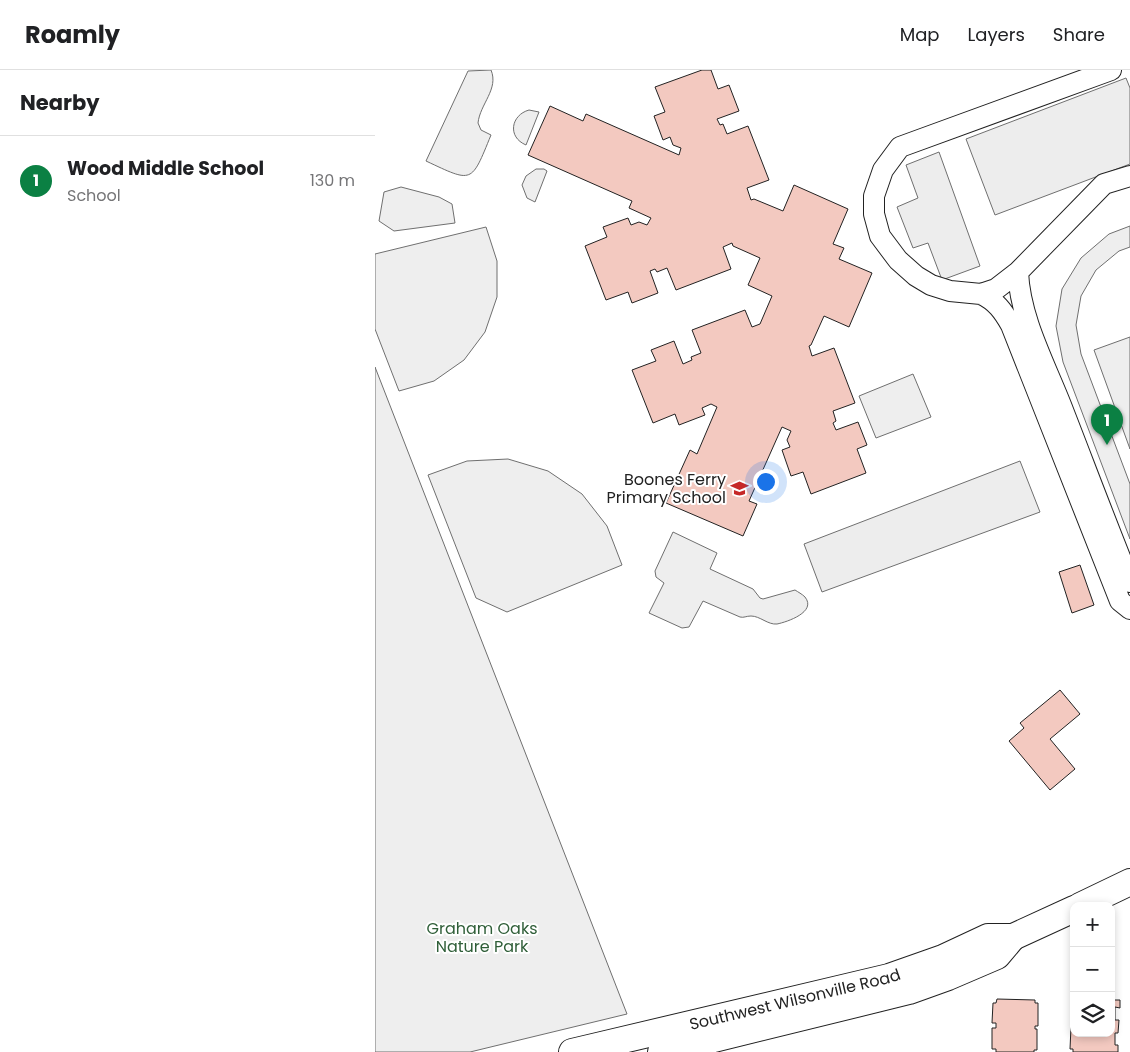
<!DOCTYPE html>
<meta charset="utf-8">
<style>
:root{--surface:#fff;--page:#f2f2f2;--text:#202124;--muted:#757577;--line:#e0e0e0;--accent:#0b8043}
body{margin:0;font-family:Poppins,sans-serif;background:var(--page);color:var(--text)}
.controls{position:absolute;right:15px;bottom:15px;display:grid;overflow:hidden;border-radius:10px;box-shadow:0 2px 8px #0003}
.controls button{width:45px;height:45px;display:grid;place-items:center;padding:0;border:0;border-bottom:1px solid var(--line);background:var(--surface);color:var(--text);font:25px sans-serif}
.you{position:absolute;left:390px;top:411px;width:18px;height:18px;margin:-12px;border:4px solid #fff;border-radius:50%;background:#1a73e8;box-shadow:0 0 0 8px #1a73e833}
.badge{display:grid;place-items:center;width:32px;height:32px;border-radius:50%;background:var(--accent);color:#fff;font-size:16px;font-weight:700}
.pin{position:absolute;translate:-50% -41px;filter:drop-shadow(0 1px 2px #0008)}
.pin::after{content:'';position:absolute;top:26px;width:18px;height:15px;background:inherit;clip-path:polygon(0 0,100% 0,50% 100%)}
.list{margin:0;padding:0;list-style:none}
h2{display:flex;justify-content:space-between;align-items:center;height:65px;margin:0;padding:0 20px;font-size:21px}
h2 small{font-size:16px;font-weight:400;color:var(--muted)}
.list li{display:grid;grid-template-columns:32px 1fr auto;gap:15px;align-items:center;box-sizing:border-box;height:90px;padding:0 20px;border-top:1px solid var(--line)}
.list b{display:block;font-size:19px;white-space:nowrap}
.list p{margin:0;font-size:16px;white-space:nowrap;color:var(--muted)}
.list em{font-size:16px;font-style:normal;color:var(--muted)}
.icon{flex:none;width:28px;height:28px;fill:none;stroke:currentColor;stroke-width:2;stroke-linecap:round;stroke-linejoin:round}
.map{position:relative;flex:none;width:755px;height:982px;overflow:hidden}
header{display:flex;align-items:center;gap:30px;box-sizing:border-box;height:70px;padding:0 25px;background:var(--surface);border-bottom:1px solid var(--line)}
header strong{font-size:24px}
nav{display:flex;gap:28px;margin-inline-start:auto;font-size:18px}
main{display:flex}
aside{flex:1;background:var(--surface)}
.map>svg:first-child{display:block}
.green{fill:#eee;stroke:#6f6f6f}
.parking{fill:#ededed;stroke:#6f6f6f}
.building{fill:#f3c9c0;stroke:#222}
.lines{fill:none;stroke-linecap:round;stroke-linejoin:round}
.minor-casing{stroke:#222;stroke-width:22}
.major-casing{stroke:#222;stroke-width:28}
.minor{stroke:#fff;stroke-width:20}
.major{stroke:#fff;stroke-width:26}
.labels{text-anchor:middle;stroke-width:4;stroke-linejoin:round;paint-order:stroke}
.poi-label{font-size:16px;fill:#222;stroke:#fff;text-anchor:end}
.park-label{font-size:16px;fill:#2f5e38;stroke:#fff}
.street-label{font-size:16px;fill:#222;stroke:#fff}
</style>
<header>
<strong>Roamly</strong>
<nav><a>Map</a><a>Layers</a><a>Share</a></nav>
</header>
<main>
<aside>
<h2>Nearby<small></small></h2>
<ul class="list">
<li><span class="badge">1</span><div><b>Wood Middle School</b><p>School</p></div><em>130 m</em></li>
</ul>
</aside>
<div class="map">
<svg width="755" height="982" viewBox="0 0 755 982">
<rect width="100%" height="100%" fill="#fff"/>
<!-- green -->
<path class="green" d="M116 0C124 19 105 34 103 53L106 60 116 65C96 114 98 113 51 91L93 1Z
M154 40 164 42 151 75C132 67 136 45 154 40Z
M161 99H169L172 101 160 132 152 128 147 115 151 106Z
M26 117 64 127 77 134 80 153 19 161 4 151 9 122Z
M755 156V177L744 181 721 200 706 226 701 255 706 284 755 414V469L688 292 681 256 687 219 706 188 734 164Z
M111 157 122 191V227L110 262 89 290 59 311 24 321 0 259V184Z
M755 267V379L719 280Z
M0 297 252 944 95 982H0Z
M538 304 556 347 501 368 484 326Z
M133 389 173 401 207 424 232 456 247 495 132 542 101 528 53 405 92 391Z
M298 462 342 483 335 499 378 519 385 528 388 529 420 520C423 522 427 524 430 527 442 542 412 552 402 554 393 555 385 546 376 546 371 546 369 548 365 547L328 531 314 557 307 558 274 543 289 513 281 507 280 501Z"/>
<!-- parking -->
<path class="parking" d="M751 8 755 18V94L620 145 591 69Z
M564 82 605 196 567 210 553 173 538 178 522 137 543 128 531 95Z
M645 391 665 442 447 522 429 474Z"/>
<!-- building -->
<path class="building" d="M327 0H336L343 19 354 15 364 41 342 49 345 55 348 54 352 64 373 56 394 110 372 118 376 130 379 129 408 141 419 115 473 139 458 174 469 178 464 189 497 203 474 257 449 246 436 275 434 276 437 286 459 278 480 333 458 341 461 351 458 353 461 360 483 352 492 375 482 379 491 403 436 424 428 402 416 406 407 380 415 377 412 370 416 361 407 357 374 431 382 434 368 466 291 433 315 380 322 384 342 337 336 334 327 338 330 345 304 355 300 344 278 353 257 300 281 291 276 280 299 271 308 294 317 290 316 287 326 283 317 260 370 240 377 257 385 254 397 226 373 215 385 188 358 176 357 173 348 177 356 199 301 220 292 198 282 202 280 199 275 201 283 223 257 233 253 222 231 230 210 176 232 167 228 157 253 148 256 155 264 152 272 155 276 148 254 138 257 131 153 85 175 36 208 51 211 44 304 85 306 78 298 75 295 67 288 70 279 46 290 42 280 17Z
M705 495 719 535 697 543 684 502Z
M685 620 705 644 675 669 700 699 675 720 634 671 649 658 645 653Z
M622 929 660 930V933H663V956H660V959H662V980H659V982H621V979H617V958H621V953H617L618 933H621Z
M698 929 699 963H736V930H745V938L740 937V950H744L743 963H740V975H743V982H698V979H695L696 957H698V954H696V931L698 932Z"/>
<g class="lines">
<defs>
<path id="minor" d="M736 0 525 77 508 100 499 126V144L505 166 523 190 541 206 556 215 575 221 606 224 621 219 643 202 729 114 755 106
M643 202C645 248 669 292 686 335 709 394 731 453 755 512
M606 224C621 231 628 241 636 255L745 531 755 539"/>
<g id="major">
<path d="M705 836 755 812"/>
<path id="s1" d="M197 982 514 907 568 888 613 867H638L699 839"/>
<path d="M286 982 534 921 573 907 622 886 638 867"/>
</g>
</defs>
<!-- minor casing -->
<use href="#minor" class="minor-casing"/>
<!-- major casing -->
<use href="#major" class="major-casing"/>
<!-- minor -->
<use href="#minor" class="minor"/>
<!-- major -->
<use href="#major" class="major"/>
</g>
<!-- icons -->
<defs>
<symbol id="school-bare" viewBox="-9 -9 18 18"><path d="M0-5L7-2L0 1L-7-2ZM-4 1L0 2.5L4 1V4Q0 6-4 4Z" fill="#c62828" stroke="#fff" stroke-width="2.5" paint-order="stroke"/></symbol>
</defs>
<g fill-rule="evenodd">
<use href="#school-bare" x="352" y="406" width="25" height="25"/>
</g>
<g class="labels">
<!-- poi labels -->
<g class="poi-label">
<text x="351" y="415">Boones Ferry<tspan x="351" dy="18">Primary School</tspan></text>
</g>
<!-- park labels -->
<g class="park-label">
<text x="107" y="864">Graham Oaks<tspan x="107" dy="18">Nature Park</tspan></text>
</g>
<!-- street labels -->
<g class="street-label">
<text dy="6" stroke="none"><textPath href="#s1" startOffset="229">Southwest Wilsonville Road</textPath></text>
</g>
</g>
</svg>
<div class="controls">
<button>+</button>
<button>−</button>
<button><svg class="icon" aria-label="layers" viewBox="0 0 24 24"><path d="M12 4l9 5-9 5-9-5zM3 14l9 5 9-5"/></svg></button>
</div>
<div class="you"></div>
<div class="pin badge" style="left:732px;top:375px">1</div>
</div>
</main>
